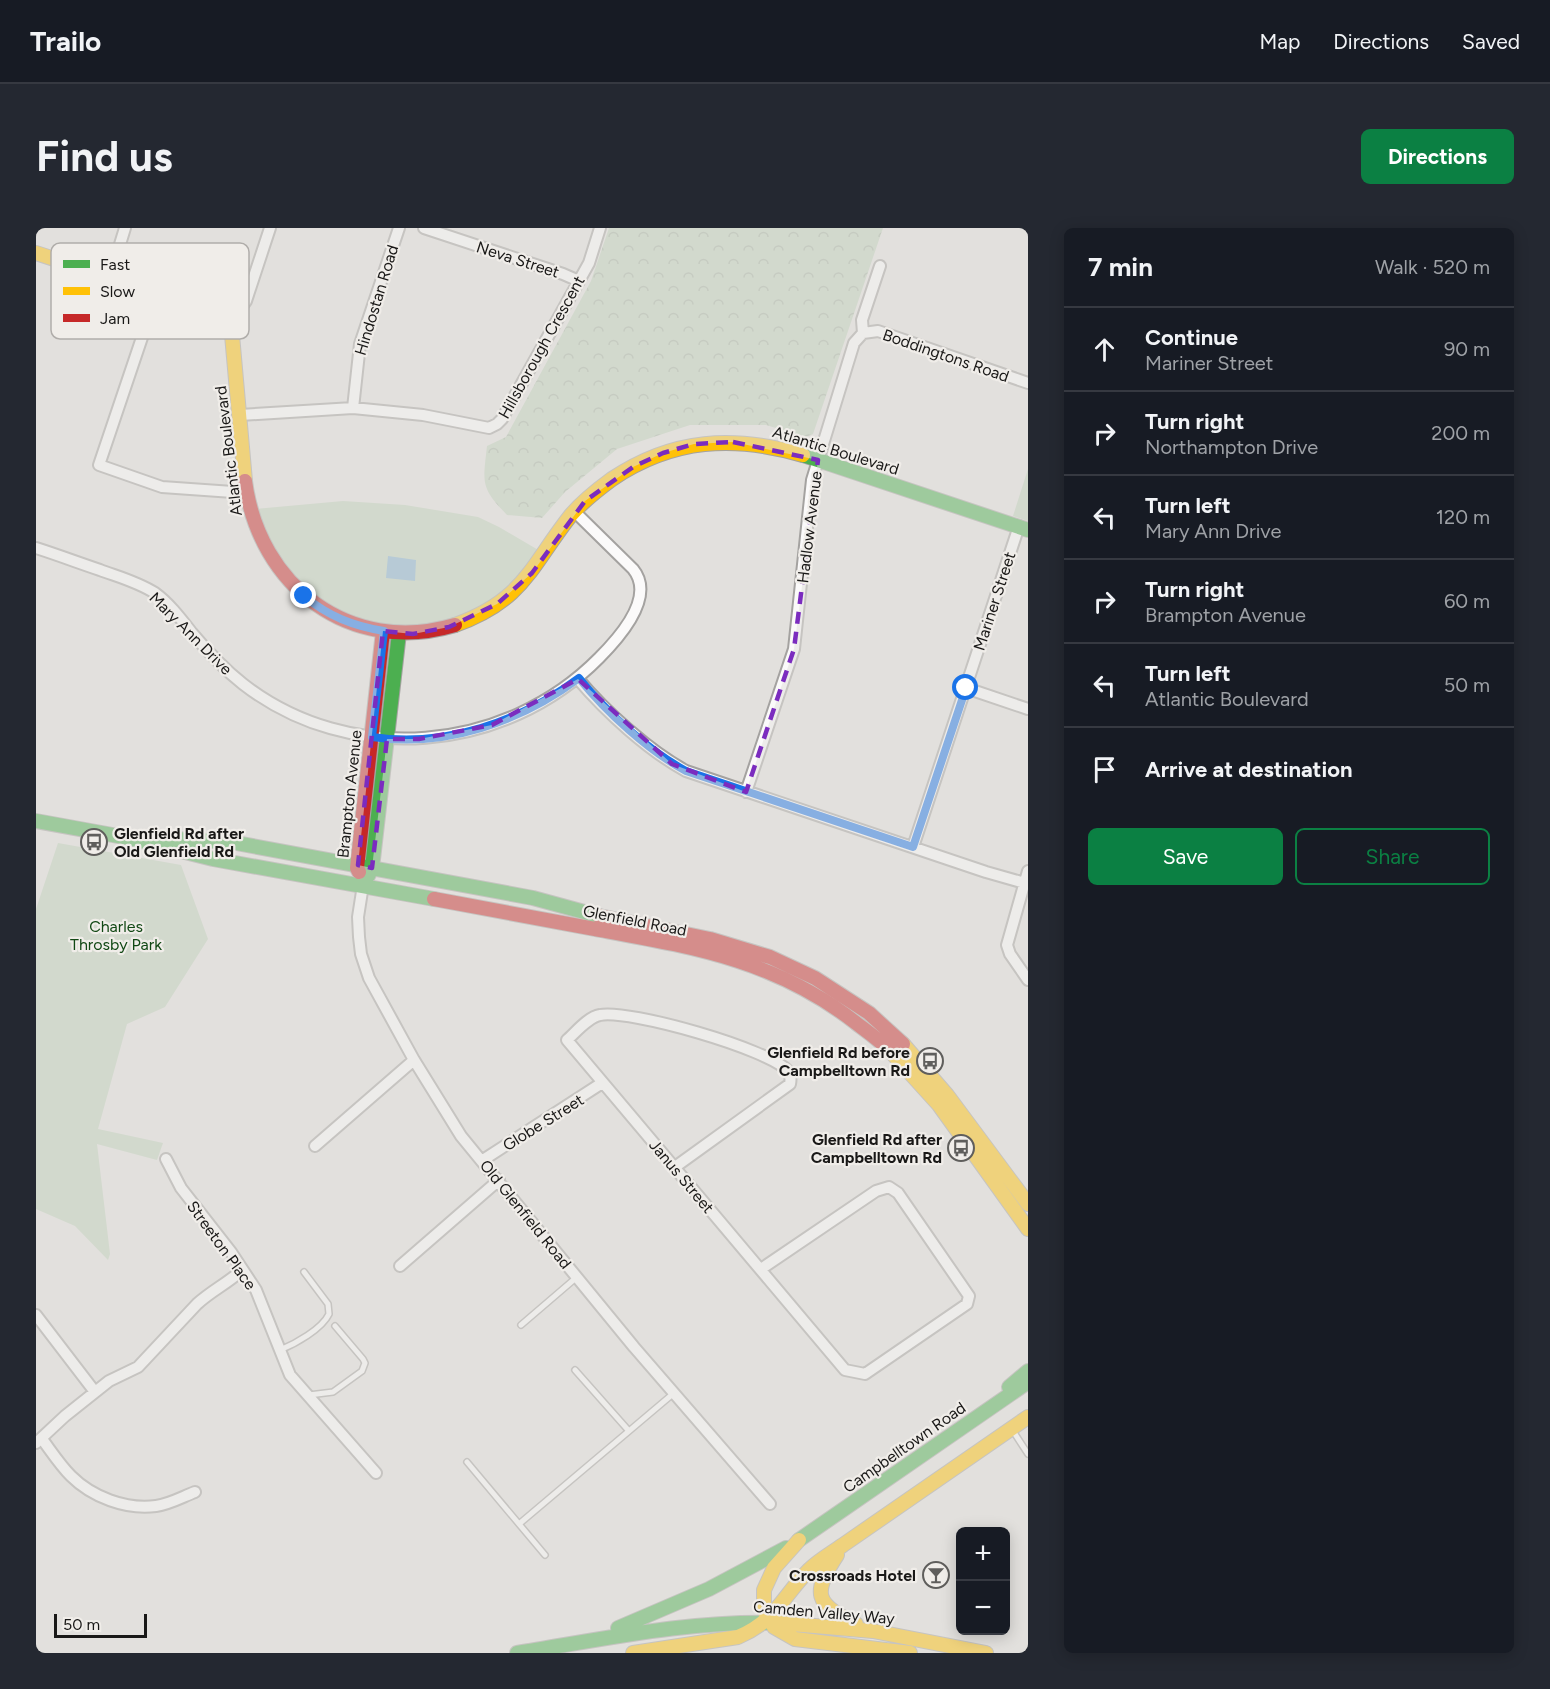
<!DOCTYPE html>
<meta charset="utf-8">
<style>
:root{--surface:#171b24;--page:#242831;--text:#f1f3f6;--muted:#9ea1a6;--line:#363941;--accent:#0b8043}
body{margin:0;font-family:Figtree,sans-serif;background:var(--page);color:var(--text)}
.controls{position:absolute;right:18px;bottom:18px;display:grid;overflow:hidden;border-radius:9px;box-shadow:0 3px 15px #0003}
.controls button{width:54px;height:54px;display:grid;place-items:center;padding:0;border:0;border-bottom:2px solid var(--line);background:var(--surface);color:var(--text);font:30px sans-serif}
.scale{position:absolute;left:18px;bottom:15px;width:93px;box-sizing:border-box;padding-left:6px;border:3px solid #191817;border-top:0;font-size:16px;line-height:21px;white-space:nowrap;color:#191817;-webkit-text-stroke:4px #f0ede9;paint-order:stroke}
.stop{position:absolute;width:18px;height:18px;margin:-14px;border:4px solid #1a73e8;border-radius:50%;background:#fff}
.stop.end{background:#1a73e8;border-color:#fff;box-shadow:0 2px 6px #0008}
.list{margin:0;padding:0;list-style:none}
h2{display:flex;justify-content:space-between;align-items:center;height:78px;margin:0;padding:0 24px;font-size:26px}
h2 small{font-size:20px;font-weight:400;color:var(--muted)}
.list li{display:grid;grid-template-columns:39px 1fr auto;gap:18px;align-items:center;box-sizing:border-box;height:84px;padding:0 24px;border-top:2px solid var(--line)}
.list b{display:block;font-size:22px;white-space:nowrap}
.list p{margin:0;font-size:20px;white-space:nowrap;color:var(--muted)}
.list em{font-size:20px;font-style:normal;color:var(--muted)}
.actions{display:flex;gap:12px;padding:18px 24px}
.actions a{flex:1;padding:14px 0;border:2px solid var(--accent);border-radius:9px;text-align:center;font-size:21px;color:var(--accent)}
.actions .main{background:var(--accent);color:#fff}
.icon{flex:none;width:33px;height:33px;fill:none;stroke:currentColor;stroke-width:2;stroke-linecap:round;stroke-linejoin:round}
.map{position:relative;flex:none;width:992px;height:1425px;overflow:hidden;border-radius:9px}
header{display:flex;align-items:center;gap:36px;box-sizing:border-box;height:84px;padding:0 30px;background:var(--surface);border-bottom:2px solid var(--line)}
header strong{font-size:28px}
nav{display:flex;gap:33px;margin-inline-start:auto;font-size:21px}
.intro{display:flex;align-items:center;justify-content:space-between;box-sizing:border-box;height:144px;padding:0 36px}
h1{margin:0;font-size:42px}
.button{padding:15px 27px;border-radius:9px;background:var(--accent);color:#fff;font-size:21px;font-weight:700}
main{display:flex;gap:36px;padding:0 36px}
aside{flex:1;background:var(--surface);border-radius:9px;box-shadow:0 3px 15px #0003}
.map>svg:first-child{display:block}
.forest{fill:url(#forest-crowns)}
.park{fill:#bfd0bb}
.water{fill:#83b0ce}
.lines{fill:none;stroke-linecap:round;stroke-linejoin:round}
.lane-casing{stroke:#a4a2a0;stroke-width:8}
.street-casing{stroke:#a4a2a0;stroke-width:14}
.fast-casing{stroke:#a4a2a0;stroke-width:16}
.slow-casing{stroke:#a4a2a0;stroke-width:16}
.jam-casing{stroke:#a4a2a0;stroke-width:16}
.lane{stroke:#fbfafa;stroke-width:5}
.street{stroke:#fbfafa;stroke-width:10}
.fast{stroke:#4caf50;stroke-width:14}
.slow{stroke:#ffc107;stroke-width:14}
.jam{stroke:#c62828;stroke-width:14}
.route{stroke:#1a73e8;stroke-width:8}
.marked{fill:none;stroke:#7b2cbf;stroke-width:4.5;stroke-dasharray:12 8;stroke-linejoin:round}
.labels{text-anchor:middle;stroke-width:4.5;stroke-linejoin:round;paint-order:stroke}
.street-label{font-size:16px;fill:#191817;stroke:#f0ede9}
.poi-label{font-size:16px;font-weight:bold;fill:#191817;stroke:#f0ede9;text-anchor:end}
.park-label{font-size:16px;fill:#114814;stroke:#f0ede9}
.key{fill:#f0ede9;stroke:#b0adaa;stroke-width:1.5}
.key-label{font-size:16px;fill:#191817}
</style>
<header>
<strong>Trailo</strong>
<nav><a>Map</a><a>Directions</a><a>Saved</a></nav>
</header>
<div class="intro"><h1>Find us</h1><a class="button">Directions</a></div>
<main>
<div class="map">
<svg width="992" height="1425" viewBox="0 0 992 1425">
<defs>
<pattern id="forest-crowns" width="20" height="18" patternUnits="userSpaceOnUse" patternTransform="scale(1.5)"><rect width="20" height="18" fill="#bfd0bb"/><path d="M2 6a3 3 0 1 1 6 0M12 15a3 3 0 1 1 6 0" fill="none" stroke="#a4b2a0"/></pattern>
</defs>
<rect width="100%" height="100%" fill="#e2e0dd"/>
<!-- forest -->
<path class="forest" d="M573 0H847L777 206 770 209 730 197H654L581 221 529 264 506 290 471 287C444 259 447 255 451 218L470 209 555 53Z"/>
<!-- park -->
<path class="park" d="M992 241V293L977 288Z
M307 273 369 277 442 289 463 299 504 323C491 340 478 358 461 371 416 405 335 405 287 375 277 369 254 348 246 339 237 328 226 296 219 281Z
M22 615 145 637 172 711 129 779 91 796 62 901 127 915 121 932 61 916 74 1026 72 1032 39 998 0 981V681Z"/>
<!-- water -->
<path class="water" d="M352 328 380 332 379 353 350 350Z"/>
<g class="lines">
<defs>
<path id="lane" d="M485 1097 541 1049
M244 1122C259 1116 286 1101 293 1086L292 1076 268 1044
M539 1142 593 1203
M273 1167 297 1164 326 1143 329 1135 327 1131 299 1098
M977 1203 992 1226
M431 1234 509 1327
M483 1296 638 1165"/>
<path id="street" d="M388 0 527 46 543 53
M74 49 89 0
M121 65 63 237 126 259 211 265
M189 91 207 77 210 73 234 0
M827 105 842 103 992 155
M317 180 324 116 363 0
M204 187 317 180 387 187 453 200 461 196 466 191 553 35 564 0
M0 320C22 327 43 335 64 342 83 349 102 354 119 365 133 375 145 391 156 405 171 423 188 441 207 456 314 539 469 525 563 430 583 410 620 369 597 341L539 284
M542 451C570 484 613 523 650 543L950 644 992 656
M930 460 992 481
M710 564 758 421 776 252 818 115 827 105 826 92 844 38
M877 619 983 298
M992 643 971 717 974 726 992 752
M327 657 322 689 323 709 325 726 333 750 378 832 425 908 598 1119 734 1276
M279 918 378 832
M130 931 145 960 195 1024 220 1062 254 1147 340 1245
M447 932 566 855
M639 939 754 856C755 851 755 847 752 843 733 821 593 781 564 787 552 789 540 804 531 812L809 1142 829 1146 931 1076 933 1068 862 965 853 959 840 963 725 1041
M364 1038 463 952
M0 1087 59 1164
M6 1211C15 1223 24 1237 35 1248 56 1269 90 1282 120 1278 134 1276 146 1269 159 1264
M0 1215 29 1188 73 1153 102 1139 161 1076C175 1063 192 1055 206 1042"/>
<path id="fast" d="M767 227 992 302
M0 593 93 610 177 631 398 671
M120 610 195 614 497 670 563 688
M332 648 336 640 363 405
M973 1159 992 1143
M763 1312 992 1154
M582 1400 673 1361 750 1320
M481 1425C568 1411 655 1392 744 1395"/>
<path id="slow" d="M0 25 173 82 189 91 196 107 209 253
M419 397C488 372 494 339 535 287 547 273 561 262 576 251 637 210 698 207 767 227
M867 816 911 867 992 976
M855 824 903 877 992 1001
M763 1312 738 1340 728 1362V1382L738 1399 759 1411 874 1425
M807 1317 992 1189
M801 1327C776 1365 778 1376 820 1396
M744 1395 837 1403 950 1425
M597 1425 702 1409C740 1393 746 1369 773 1342 783 1332 796 1325 807 1317"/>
<path id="jam" d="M209 253C223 358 314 428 419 397
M323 644 321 640 347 403
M398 671C451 681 505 691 559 701 657 719 740 732 820 795 832 804 845 813 855 824
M563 688 674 711 734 729 779 750 833 785 867 816"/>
</defs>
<!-- lane casing -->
<use href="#lane" class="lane-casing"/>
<!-- street casing -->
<use href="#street" class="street-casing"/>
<!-- fast casing -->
<use href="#fast" class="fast-casing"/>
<!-- slow casing -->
<use href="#slow" class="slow-casing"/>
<!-- jam casing -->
<use href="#jam" class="jam-casing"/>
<!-- lane -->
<use href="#lane" class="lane"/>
<!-- street -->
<use href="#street" class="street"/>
<!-- fast -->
<use href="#fast" class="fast"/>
<!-- slow -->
<use href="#slow" class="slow"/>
<!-- jam -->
<use href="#jam" class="jam"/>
</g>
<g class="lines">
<!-- route -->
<path class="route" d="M268 368C292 388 317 398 348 403L336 509C409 520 484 494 543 450 570 484 613 523 650 543L877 619 930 460"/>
</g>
<!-- marked area -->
<path d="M0 0H992V1425H0ZM697 214 782 232 758 421 710 564 636 536 542 451 456 497 383 511H351L336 640 322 637 347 403 377 406 413 399 461 376 496 345 549 273 597 239 627 225 658 216Z" fill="#e2e0dd" fill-opacity=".55" fill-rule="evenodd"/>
<path class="marked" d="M697 214 782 232 758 421 710 564 636 536 542 451 456 497 383 511H351L336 640 322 637 347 403 377 406 413 399 461 376 496 345 549 273 597 239 627 225 658 216Z"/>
<!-- icons -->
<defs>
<symbol id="bus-ring" viewBox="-11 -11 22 22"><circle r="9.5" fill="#f0ede9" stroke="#5f5e5c" stroke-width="1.5"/><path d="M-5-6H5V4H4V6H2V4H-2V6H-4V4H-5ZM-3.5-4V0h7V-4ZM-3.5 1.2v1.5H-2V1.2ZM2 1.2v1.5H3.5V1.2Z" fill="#5f5e5c"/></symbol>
<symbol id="bar-ring" viewBox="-11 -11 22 22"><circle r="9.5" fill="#f0ede9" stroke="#5f5e5c" stroke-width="1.5"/><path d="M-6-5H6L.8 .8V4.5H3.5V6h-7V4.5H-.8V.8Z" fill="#5f5e5c"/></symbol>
</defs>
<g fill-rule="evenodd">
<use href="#bus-ring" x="43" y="599" width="30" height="30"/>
<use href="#bus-ring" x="879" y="818" width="30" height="30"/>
<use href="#bus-ring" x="910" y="905" width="30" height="30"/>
<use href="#bar-ring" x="885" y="1332" width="30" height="30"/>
</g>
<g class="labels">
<!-- street labels -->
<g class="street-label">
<text transform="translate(482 31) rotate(18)" y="6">Neva Street</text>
<text transform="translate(340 72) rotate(-73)" y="6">Hindostan Road</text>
<text transform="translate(505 119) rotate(-61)" y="6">Hillsborough Crescent</text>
<text transform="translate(910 127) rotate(19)" y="6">Boddingtons Road</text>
<text transform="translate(800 222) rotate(17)" y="6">Atlantic Boulevard</text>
<text transform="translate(192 223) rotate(-97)" y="6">Atlantic Boulevard</text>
<text transform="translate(773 299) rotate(-83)" y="6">Hadlow Avenue</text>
<text transform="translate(958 373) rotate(-72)" y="6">Mariner Street</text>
<text transform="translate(155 405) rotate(45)" y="6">Mary Ann Drive</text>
<text transform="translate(313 566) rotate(-84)" y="6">Brampton Avenue</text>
<text transform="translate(599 692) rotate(11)" y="6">Glenfield Road</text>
<text transform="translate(507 894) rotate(-32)" y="6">Globe Street</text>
<text transform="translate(646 948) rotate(50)" y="6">Janus Street</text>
<text transform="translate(490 986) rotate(51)" y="6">Old Glenfield Road</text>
<text transform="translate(186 1017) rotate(54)" y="6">Streeton Place</text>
<text transform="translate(868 1219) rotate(-35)" y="6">Campbelltown Road</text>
<text transform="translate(788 1384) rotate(5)" y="6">Camden Valley Way</text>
</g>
<!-- poi labels -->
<g class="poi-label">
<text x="78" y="611" text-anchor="start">Glenfield Rd after<tspan x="78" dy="18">Old Glenfield Rd</tspan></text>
<text x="874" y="830">Glenfield Rd before<tspan x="874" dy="18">Campbelltown Rd</tspan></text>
<text x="906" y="917">Glenfield Rd after<tspan x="906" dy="18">Campbelltown Rd</tspan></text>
<text x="880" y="1353">Crossroads Hotel</text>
</g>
<!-- park labels -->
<g class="park-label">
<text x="80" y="704">Charles<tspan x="80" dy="18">Throsby Park</tspan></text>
</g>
</g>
<!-- legend -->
<rect x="15" y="15" width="198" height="96" rx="9" class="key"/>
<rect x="27" y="32" width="27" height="8" fill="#4caf50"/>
<rect x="27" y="59" width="27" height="8" fill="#ffc107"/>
<rect x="27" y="86" width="27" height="8" fill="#c62828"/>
<g class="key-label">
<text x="64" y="42">Fast</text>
<text x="64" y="69">Slow</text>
<text x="64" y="96">Jam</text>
</g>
</svg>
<div class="controls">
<button>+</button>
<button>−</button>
</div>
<div class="scale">50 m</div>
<div class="stop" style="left:930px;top:460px"></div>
<div class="stop end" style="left:268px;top:368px"></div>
</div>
<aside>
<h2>7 min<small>Walk · 520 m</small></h2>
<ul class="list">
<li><svg class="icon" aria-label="ahead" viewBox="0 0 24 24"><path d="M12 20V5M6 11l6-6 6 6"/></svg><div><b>Continue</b><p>Mariner Street</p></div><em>90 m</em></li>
<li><svg class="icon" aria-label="right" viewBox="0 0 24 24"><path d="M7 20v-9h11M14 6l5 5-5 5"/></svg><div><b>Turn right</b><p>Northampton Drive</p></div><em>200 m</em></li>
<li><svg class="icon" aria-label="left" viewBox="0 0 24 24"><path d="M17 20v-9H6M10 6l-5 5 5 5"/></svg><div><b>Turn left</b><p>Mary Ann Drive</p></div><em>120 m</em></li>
<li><svg class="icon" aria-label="right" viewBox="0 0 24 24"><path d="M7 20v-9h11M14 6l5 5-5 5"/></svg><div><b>Turn right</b><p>Brampton Avenue</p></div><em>60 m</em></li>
<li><svg class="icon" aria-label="left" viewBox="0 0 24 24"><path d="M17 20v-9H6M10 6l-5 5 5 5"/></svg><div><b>Turn left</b><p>Atlantic Boulevard</p></div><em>50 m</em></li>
<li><svg class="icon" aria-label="arrive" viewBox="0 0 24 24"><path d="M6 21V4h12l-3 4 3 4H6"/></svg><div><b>Arrive at destination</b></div></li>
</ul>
<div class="actions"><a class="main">Save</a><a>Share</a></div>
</aside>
</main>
